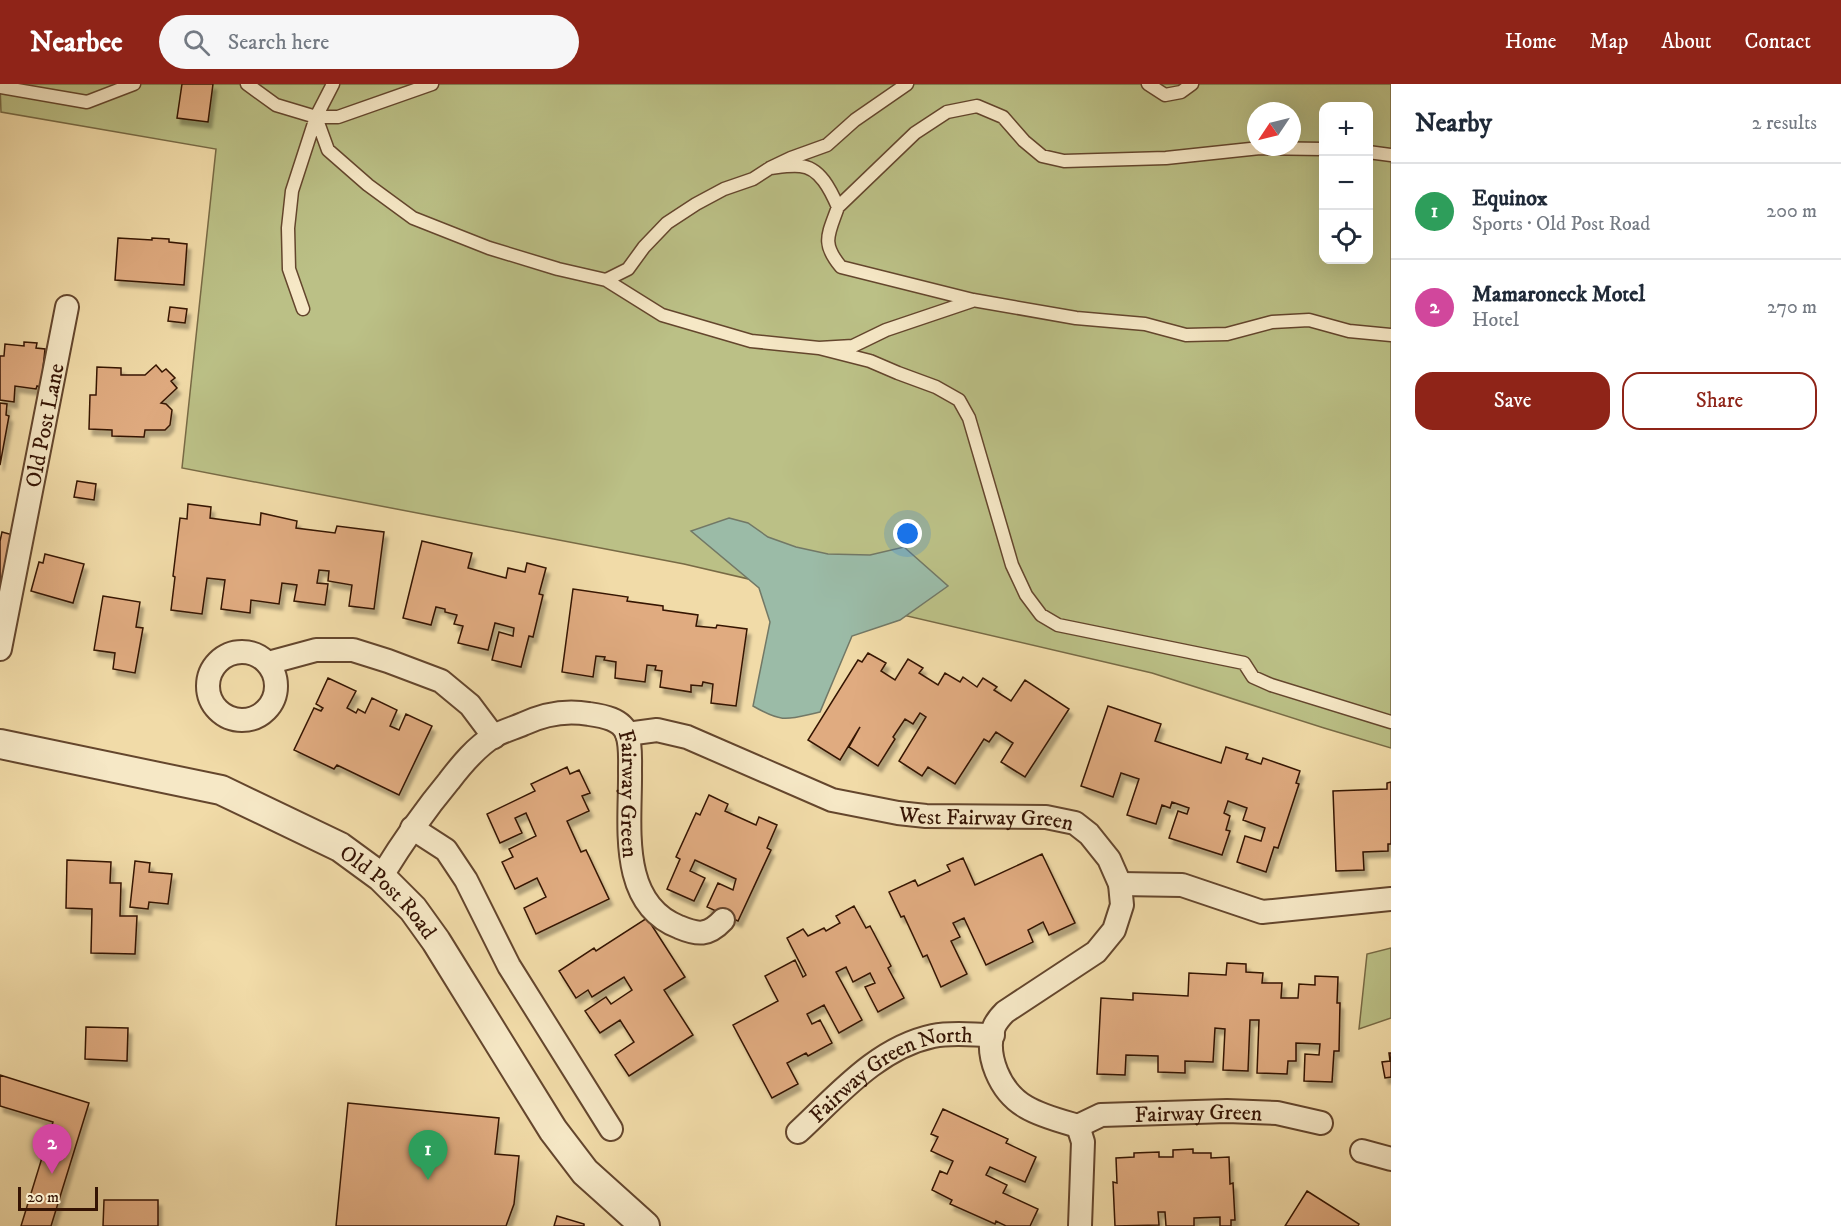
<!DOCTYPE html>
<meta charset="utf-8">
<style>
:root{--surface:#fff;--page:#f6f6f7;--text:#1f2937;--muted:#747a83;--line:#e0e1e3;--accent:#8f2418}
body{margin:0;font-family:"IM FELL DW Pica",serif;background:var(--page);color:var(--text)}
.controls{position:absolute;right:18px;top:18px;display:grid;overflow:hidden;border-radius:12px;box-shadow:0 6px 24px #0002}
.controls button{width:54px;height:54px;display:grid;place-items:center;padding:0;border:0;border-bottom:2px solid var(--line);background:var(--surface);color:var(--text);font:30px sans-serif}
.compass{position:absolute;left:1247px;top:18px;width:54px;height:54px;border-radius:50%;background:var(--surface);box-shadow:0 6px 24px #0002;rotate:235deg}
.scale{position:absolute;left:18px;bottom:15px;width:80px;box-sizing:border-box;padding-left:6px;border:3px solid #351404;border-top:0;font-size:16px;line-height:21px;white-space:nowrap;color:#351404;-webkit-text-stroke:4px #f6e8c6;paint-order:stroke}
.you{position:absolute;left:908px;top:450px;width:21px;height:21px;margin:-15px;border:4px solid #fff;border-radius:50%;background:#1a73e8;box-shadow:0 0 0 9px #1a73e833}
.badge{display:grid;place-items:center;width:39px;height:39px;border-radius:50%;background:var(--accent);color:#fff;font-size:20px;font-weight:700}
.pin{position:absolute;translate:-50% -50px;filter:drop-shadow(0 2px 3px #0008)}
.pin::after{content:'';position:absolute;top:32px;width:21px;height:18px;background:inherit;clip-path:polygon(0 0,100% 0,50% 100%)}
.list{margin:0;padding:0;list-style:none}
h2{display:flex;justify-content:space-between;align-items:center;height:78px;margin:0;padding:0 24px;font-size:26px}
h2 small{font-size:20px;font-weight:400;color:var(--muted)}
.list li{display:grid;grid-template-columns:39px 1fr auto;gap:18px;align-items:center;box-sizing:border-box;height:96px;padding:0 24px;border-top:2px solid var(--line)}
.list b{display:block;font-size:22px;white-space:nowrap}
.list p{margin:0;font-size:20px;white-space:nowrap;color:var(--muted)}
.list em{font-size:20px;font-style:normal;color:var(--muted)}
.actions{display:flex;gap:12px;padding:18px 24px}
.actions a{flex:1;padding:14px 0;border:2px solid var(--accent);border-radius:18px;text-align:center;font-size:21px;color:var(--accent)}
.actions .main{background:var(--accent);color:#fff}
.icon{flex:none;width:33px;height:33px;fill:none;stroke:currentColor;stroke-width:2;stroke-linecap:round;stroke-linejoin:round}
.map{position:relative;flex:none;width:1391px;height:1142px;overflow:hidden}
header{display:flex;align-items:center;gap:36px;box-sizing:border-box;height:84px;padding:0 30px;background:var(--accent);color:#fff}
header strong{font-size:28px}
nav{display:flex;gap:33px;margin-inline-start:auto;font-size:21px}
.search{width:420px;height:54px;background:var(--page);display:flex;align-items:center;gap:15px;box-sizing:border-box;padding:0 21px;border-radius:33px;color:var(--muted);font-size:22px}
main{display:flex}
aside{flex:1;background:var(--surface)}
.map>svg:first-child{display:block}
.green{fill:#bbc086;stroke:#786a45;stroke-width:1.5;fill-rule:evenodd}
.water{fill:#9bbba7;stroke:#727866;stroke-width:1.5}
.building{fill:#e0ab80;stroke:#351404;stroke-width:1.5;filter:url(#shadow)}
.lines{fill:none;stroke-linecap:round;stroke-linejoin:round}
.service-casing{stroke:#64462d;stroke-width:15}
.minor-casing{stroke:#64462d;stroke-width:26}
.tertiary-casing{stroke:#64462d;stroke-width:32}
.service{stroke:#f6e8c6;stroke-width:12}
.minor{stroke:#f6e8c6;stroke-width:22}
.tertiary{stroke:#f6e8c6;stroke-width:28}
.labels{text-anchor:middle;stroke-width:6;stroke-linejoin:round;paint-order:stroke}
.street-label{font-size:22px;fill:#351404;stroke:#f6e8c6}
</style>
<header>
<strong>Nearbee</strong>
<div class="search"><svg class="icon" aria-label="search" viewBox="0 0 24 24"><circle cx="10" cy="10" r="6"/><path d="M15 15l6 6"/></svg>Search here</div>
<nav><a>Home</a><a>Map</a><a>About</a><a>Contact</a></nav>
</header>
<main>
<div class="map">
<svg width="1391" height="1142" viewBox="0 0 1391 1142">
<defs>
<filter id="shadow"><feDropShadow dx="3.5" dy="6" stdDeviation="1.5" flood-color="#0004"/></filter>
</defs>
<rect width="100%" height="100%" fill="#f1dba8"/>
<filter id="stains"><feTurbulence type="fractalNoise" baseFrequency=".00333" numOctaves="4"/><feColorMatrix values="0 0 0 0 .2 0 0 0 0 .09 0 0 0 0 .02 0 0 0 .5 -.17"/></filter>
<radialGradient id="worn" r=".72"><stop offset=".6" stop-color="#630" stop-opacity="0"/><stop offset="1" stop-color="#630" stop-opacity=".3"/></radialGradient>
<!-- green -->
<path class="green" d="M0 0H1391V664L1324 644 1152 589 684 480 182 384 216 65 1 28ZM1324 22H1368V176H1324ZM1256 27H1292V63H1256Z
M1391 864V934L1359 945 1367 870Z"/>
<!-- water -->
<path class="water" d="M729 434 748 439 768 453 796 463 828 470 870 471 904 463 948 502 900 536 852 552 820 628C788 635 784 640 753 622L770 538 759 504 691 447Z"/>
<!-- building -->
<path class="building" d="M182 0H213L208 38 177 34Z
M118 154 152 156V154L169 155V158L187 160 184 201 115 196Z
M170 223 187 225 185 239 168 237Z
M24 258 37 259 36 264 45 265 41 303 37 302 36 305 15 302 14 318 0 316V272H4L5 260 24 262Z
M156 281 162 288 166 285 175 294 171 297 177 304 161 319 166 320 172 326 170 341 165 346H145L144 353 112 352V346L89 345 90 311H96L97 283 121 284V291H145Z
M0 319 7 320 6 331 9 332 0 381Z
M77 397 96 400 94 416 74 413Z
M188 420 211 423 210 434 260 441 261 429 297 437 296 444 335 449 337 442 384 448 374 525 349 522 352 501 328 497 329 487 319 486 317 499 328 500 325 521 294 517 297 501 282 499 279 520 251 516 250 529 221 525 225 496 207 494 202 530 171 526 175 493 173 492 180 434 187 435Z
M2 448 13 451 0 504V457Z
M422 457 472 469 468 484 506 494 508 484 525 488 527 479 546 484 539 510 543 511 533 553 529 552 521 583 492 576 499 548 513 552 514 544 495 539 488 566 458 559 463 542 454 540 457 531 445 528V525L436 523 431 541 403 534Z
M45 470 84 480 73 519 31 507 39 478 43 479Z
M573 505 628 513 627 517 663 522V526L698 531 696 542 716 544 717 541 747 545 736 622 711 619 713 600 703 598 702 602 691 601V608L660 603 662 587 655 586 656 582 647 581 645 598 615 594 616 578 604 576 605 573 596 572 593 593 562 588Z
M103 512 140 518 136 543 143 544 135 589 113 585 115 569 94 566Z
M868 569 886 579 881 587 895 596 908 575 923 584 919 589 938 601 945 589 960 598 963 593 977 603 983 594 997 603 994 606 1011 617 1025 596 1069 625 1025 693 1001 678 1013 659 996 648 989 658 984 655 955 700 928 683 922 692 899 677 926 633 920 629 913 640 905 635 893 653 895 655 878 682 849 663 860 643 840 676 808 656 858 576 862 578Z
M328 594 356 607 347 624 356 629 358 625 365 629 372 614 397 626 390 642 399 646 406 630 432 642 399 711 337 681 334 685 294 666 314 624 321 627 323 624 316 620Z
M1108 622 1161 640 1155 657 1221 679 1226 663 1248 670 1246 675 1261 680 1263 674 1300 687 1296 699 1299 700 1278 764 1274 763 1266 788 1237 778 1245 752 1261 757 1265 744 1243 736 1247 724 1228 717 1224 729 1230 732 1226 746 1230 747 1222 771 1169 754 1178 727 1187 730 1189 724 1172 718 1170 724 1162 721 1156 740 1127 731 1139 695 1121 689 1113 713 1081 702Z
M567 683 570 690 579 686 590 709 582 712 589 727 567 737 581 768 586 766 609 815 536 850 524 824 546 813 537 794 515 805 502 778 513 773 509 765 536 752 526 729 515 734 522 749 500 759 487 730 535 707 531 700Z
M1391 698V760H1388V767L1363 768 1364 786 1336 787 1333 707 1387 705V699Z
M709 711 728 720 725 727 756 741 759 733 777 741 767 764 771 766 738 837 707 823 718 799 733 806 736 795 695 776 690 787 705 794 694 817 667 805 680 775 676 773 696 729 700 731Z
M1042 770 1075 839 1049 851 1043 838 1028 846 1033 858 986 881 964 834 953 839 960 853 951 857 967 890 941 903 927 871 923 873 904 832 901 833 889 808 915 796 918 802 950 787 947 781 963 774 975 801Z
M67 776 111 778 110 799H121L120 832H137L135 870 91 869 92 825 66 824Z
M135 777 150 779 149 788 172 790 168 820 149 818 148 825 130 823Z
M854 822 866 844 870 842 891 882 888 884 904 914 878 928 865 903 875 899 870 889 853 898 846 883 836 888 862 936 839 949 824 921 807 930 812 940 820 936 832 959 808 972 806 969 787 979 798 1000 772 1014 733 941 778 917 765 892 795 876 803 893 806 891 787 854 803 845 808 852 824 844 826 847 840 839 836 832Z
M647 834 685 893 664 906 693 951 629 992 615 971 634 958 620 936 600 949 585 927 606 913 611 920 632 906 624 893 592 913 588 906 576 914 559 887 594 864 596 867Z
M1227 879 1246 880V888L1263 889 1262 899H1282L1281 914H1298L1299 900 1315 901V892L1338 893 1337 919H1340L1339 967H1334L1332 998 1304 997 1305 970 1319 971 1320 960 1296 959V977H1288L1287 990 1257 989 1259 936H1250L1248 987 1223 986 1225 945 1215 944 1213 978 1185 977V989L1158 988V972L1126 971 1125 991 1097 990 1101 914 1133 916V909L1188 912 1189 889 1226 891Z
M86 943 128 944 127 977 85 975Z
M1389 969H1391V993L1385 994 1382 978 1390 977Z
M0 991 89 1019 51 1142H21L53 1038 0 1022Z
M348 1019 499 1034 495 1070 519 1072 514 1120 506 1142H336Z
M943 1025 1008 1055 1006 1059 1036 1073 1025 1098 990 1083 986 1091 1007 1101 1003 1109 1038 1125 1030 1142H1006L996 1137 995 1140 950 1120 952 1116 932 1106 940 1087 947 1090 953 1077 931 1067 938 1053 931 1050Z
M1193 1065V1069H1211V1074L1229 1073 1230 1100 1233 1099 1235 1136H1231V1142H1220V1133L1194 1134V1142H1166L1165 1128H1158L1159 1141 1115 1142 1113 1098 1117 1099 1116 1074 1134 1073V1069L1159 1068V1073H1173V1066Z
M1307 1107 1359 1140 1358 1142H1285Z
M104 1116H158V1142H103Z
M557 1132 584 1140V1142H554Z"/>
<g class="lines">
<defs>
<path id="service" d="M247 0 276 21 316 33H338L432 0
M1148 0 1165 11 1181 8 1192 0
M0 3 87 18 134 0
M316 33 328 66 368 101 413 134 489 164 558 185 606 196 628 185 644 163 667 139 696 120 724 105 753 95 770 84 791 74 827 61 855 36 907 0
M1368 68 1391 71
M770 84C779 83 790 81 800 82 820 83 831 107 838 123 828 151 821 159 841 183L973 216 1076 234 1145 240 1186 251 1227 250 1272 238 1309 236 1349 247 1391 251
M838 123 915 49 947 28 977 22 1003 33 1024 57 1042 72 1064 77 1166 74 1260 64 1324 65
M606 196 662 231 751 257 819 264 853 262 886 246 972 217
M303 225 289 185 288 144 292 107 316 33 333 0
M819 264 870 277 898 289 936 303 959 316 969 334 1012 481 1026 511 1041 531 1058 541 1244 579 1253 593 1271 601 1391 638"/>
<g id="minor">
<path id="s1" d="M0 565 67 223"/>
<circle cx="242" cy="602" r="34"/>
<path d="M268 579 316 566H353L388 577 441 597 470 621 494 653"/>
<path id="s2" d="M627 650 657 646 687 653 832 716 898 729 926 732 1046 733 1075 739 1089 750 1109 775 1120 800 1122 821 1114 846 1096 868 1005 928C1001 932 996 938 994 943 984 971 1000 1008 1026 1023 1041 1032 1061 1037 1078 1042"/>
<path d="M412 744 446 766 466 796 509 882 611 1045"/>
<path id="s3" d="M381 793C402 759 424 727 449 697 462 680 476 663 494 652 503 647 514 644 523 640 544 630 567 626 589 630 603 632 622 635 627 650 631 661 630 674 630 686 631 738 617 819 679 843 698 851 708 852 723 836"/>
<path d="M1120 800 1182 801 1262 828 1391 815"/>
<path id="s4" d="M1078 1042 1101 1031 1227 1027 1277 1029 1321 1039"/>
<path d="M1078 1042 1083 1058 1080 1142"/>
<path id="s5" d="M798 1048C838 1011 877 964 933 952 952 948 973 951 993 951"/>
<path d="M1362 1067 1391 1075"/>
</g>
<g id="tertiary">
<path id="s6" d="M0 660 221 706 340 763 381 793 413 825 436 857 553 1046 585 1088 645 1142"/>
</g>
</defs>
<!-- service casing -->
<use href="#service" class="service-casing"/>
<!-- minor casing -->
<use href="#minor" class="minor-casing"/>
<!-- tertiary casing -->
<use href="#tertiary" class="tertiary-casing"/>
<!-- service -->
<use href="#service" class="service"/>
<!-- minor -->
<use href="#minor" class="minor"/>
<!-- tertiary -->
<use href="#tertiary" class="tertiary"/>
</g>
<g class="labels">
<!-- street labels -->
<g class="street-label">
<text dy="8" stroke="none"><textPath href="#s1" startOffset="228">Old Post Lane</textPath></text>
<text dy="8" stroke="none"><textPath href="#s3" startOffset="386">Fairway Green</textPath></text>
<text dy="8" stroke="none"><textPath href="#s2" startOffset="375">West Fairway Green</textPath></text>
<text dy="8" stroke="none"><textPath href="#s6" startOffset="424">Old Post Road</textPath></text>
<text dy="8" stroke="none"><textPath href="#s5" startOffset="114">Fairway Green North</textPath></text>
<text dy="8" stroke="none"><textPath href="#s4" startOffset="123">Fairway Green</textPath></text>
</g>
</g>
<rect width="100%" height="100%" filter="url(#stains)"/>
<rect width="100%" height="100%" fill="url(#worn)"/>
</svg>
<div class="controls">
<button>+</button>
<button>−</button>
<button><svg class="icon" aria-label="locate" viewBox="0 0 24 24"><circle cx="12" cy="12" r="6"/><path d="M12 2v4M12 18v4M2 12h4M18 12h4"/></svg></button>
</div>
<svg class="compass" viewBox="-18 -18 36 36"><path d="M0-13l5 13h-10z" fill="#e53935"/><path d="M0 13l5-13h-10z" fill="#747a83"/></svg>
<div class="scale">20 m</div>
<div class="you"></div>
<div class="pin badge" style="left:428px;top:1096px;background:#2e9e5b">1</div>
<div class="pin badge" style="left:52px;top:1090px;background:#d1479c">2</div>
</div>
<aside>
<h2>Nearby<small>2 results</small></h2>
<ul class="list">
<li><span class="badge" style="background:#2e9e5b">1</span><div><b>Equinox</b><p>Sports · Old Post Road</p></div><em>200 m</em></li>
<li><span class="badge" style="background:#d1479c">2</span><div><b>Mamaroneck Motel</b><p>Hotel</p></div><em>270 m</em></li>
</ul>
<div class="actions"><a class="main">Save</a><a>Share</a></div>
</aside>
</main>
